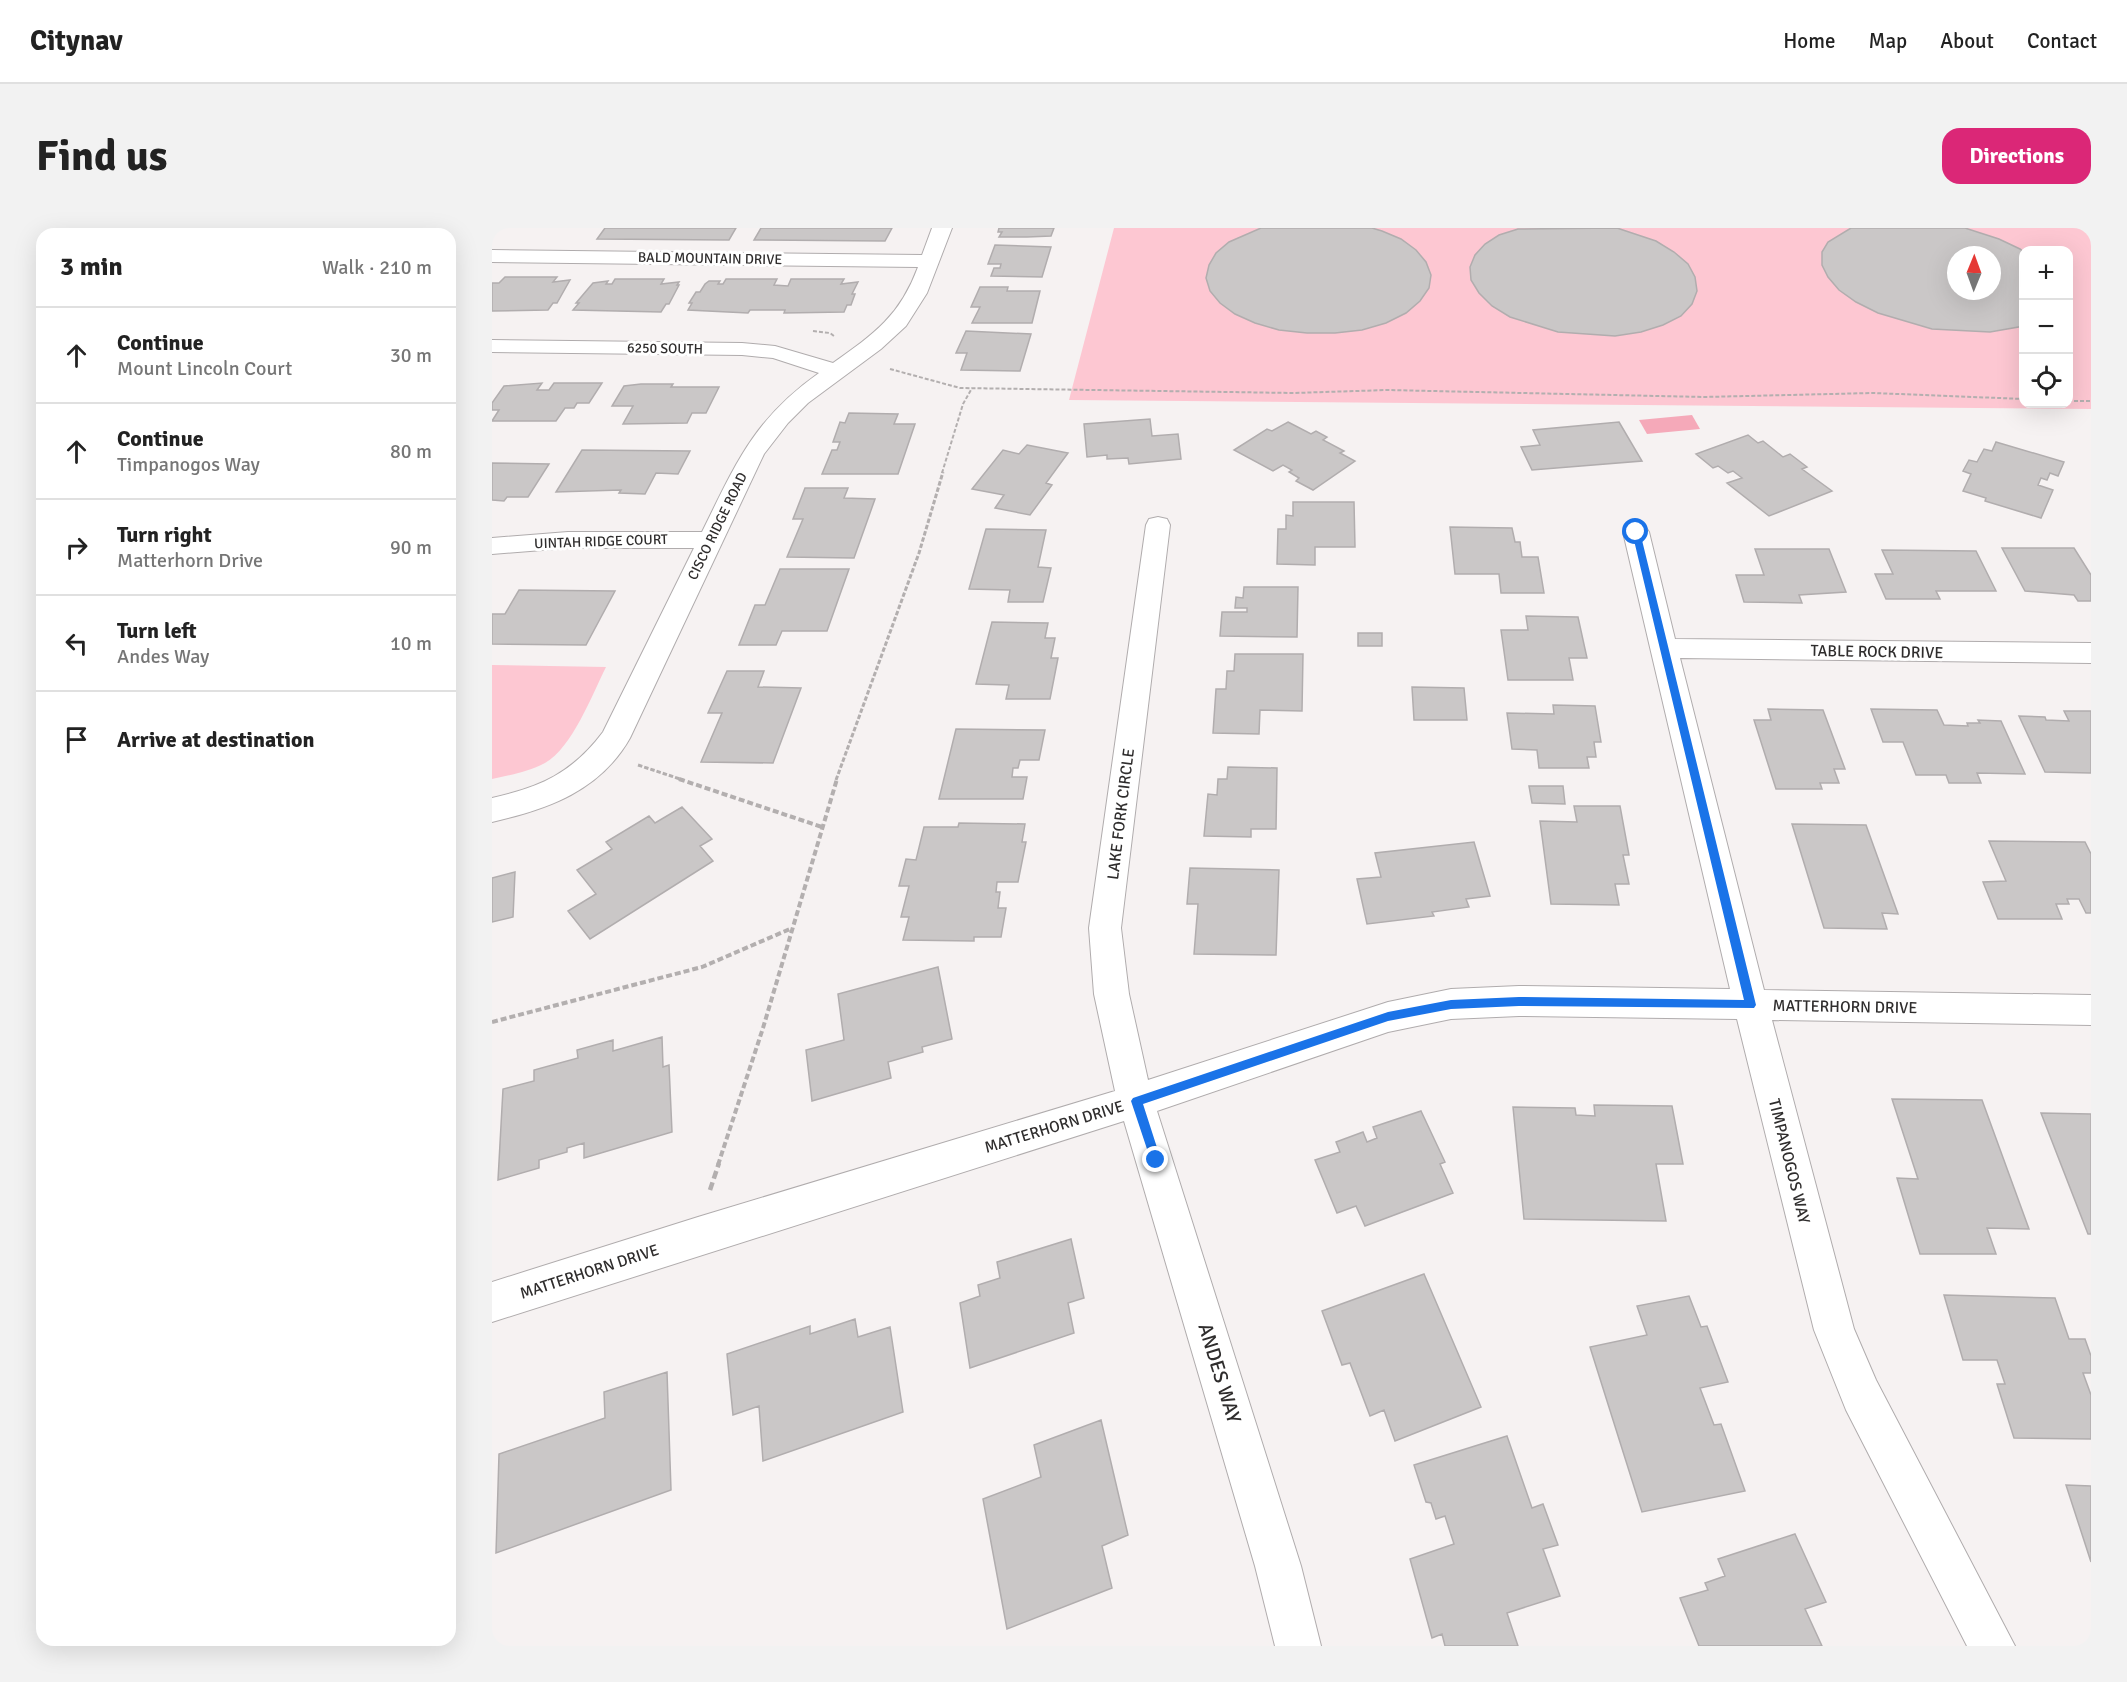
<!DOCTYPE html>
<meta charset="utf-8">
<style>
:root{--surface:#fff;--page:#f2f2f2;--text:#222;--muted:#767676;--line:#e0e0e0;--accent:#db2777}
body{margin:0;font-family:Signika,sans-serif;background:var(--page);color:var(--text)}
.controls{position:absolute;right:18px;top:18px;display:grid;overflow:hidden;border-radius:12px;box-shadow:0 6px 24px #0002}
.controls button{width:54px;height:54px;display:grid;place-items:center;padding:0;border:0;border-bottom:2px solid var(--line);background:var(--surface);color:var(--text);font:30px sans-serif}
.compass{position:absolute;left:1455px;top:18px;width:54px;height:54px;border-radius:50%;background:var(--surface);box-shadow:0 6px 24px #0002;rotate:1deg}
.stop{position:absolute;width:18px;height:18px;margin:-14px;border:4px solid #1a73e8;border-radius:50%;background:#fff}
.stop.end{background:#1a73e8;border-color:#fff;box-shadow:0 2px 6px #0008}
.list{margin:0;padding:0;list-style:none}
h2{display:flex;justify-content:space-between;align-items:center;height:78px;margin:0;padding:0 24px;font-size:26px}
h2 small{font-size:20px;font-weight:400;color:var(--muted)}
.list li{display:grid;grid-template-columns:39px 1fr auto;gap:18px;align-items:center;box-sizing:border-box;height:96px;padding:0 24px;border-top:2px solid var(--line)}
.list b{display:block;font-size:22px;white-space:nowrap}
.list p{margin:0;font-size:20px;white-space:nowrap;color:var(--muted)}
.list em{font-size:20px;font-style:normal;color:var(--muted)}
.icon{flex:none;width:33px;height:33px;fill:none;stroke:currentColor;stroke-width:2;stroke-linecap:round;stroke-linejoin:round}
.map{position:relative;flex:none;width:1599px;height:1418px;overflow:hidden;border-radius:18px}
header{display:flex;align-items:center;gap:36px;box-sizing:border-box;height:84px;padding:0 30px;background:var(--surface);border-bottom:2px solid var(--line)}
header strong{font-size:28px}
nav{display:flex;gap:33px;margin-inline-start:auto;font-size:21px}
.intro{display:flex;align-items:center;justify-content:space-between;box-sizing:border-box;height:144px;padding:0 36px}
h1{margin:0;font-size:42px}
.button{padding:15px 27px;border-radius:18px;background:var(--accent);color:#fff;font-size:21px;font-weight:700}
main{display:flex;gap:36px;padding:0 36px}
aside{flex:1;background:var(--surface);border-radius:18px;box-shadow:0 6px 24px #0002}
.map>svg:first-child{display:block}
.green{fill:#fdc7d2;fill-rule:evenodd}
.water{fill:#f5a9b9}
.building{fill:#cac7c7;stroke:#b1adae;stroke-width:1.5;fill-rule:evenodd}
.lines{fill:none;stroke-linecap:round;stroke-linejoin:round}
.minor-casing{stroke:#b0acad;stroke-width:2}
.path-far3{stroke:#b3afaf;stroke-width:2;stroke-dasharray:4 2;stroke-linecap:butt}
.path-far2{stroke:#b3afaf;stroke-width:3;stroke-dasharray:4.5 2;stroke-linecap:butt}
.path-far1{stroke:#b3afaf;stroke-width:4;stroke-dasharray:6 3;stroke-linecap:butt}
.path{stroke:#b3afaf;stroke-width:4.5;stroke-dasharray:8 4;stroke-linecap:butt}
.minor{fill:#fff;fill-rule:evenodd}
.route{fill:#1a73e8}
.labels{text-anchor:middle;stroke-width:6;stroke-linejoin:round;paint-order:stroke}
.far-street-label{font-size:14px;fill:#2f2d2d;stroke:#fff}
.street-label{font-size:16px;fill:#2f2d2d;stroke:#fff}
.near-street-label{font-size:20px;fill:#2f2d2d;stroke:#fff}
</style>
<header>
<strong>Citynav</strong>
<nav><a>Home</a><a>Map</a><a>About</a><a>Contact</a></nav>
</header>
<div class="intro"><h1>Find us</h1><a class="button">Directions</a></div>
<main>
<aside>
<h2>3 min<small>Walk · 210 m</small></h2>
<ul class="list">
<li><svg class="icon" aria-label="ahead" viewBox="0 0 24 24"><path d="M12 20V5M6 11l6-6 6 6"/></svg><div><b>Continue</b><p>Mount Lincoln Court</p></div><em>30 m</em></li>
<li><svg class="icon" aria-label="ahead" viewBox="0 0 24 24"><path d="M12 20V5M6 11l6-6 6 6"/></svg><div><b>Continue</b><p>Timpanogos Way</p></div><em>80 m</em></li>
<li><svg class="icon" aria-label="right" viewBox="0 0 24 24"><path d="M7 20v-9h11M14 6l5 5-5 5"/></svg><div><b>Turn right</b><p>Matterhorn Drive</p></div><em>90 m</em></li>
<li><svg class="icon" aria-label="left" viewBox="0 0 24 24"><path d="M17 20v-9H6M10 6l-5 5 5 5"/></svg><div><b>Turn left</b><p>Andes Way</p></div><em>10 m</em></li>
<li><svg class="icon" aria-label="arrive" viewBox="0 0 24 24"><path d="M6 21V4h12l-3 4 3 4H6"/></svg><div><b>Arrive at destination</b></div></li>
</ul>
</aside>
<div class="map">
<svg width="1599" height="1418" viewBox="0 0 1599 1418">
<rect width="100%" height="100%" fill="#f6f2f2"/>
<!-- green -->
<path class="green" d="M622 0H1599V181L577 172ZM1532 22H1576V176H1532ZM1464 27H1500V63H1464Z
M0 437 114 439C100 467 80 520 53 535 36 544 18 547 0 551Z"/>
<!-- water -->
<path class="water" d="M1200 187 1208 201 1155 206 1147 192Z"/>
<!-- building -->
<path class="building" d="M113 0H244L237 12 105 11Z
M269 0H400L393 13 262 12Z
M507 0H562L559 8 535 9H507L510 4H506Z
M769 0H880L890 3 909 11 924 22 934 34 939 47 937 60 928 73 914 85 894 95 870 102 843 105H815L787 102 763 95 743 86 728 75 718 63 714 50 717 37 724 25 737 14Z
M1125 0 1164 13 1182 24 1196 36 1203 49 1205 63 1200 76 1189 88 1171 97 1149 104 1123 108 1066 104 1018 89 1000 78 987 65 979 52 978 39 983 27 993 16 1007 7 1026 1Z
M1359 0H1473L1507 11 1528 21 1532 24V98L1498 104 1440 101 1386 85 1364 74 1347 62 1336 49 1330 37V24L1336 14ZM1464 27H1500V63H1464Z
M503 17 559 19 550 49 499 48 502 40H508L509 36H496Z
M13 49H65L61 54 78 52 65 75H61L56 82 0 83V55H7Z
M123 51H172L169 56 187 54 185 57H187L177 76H174L169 84 81 82 87 75H84L101 55 116 53 114 56H120Z
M234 51H285L282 57 296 58 299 51H352L349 56 366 54 360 66H363L359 77H355L352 84 292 85 293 82H258L256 85 196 82 200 75H197L204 64H208L213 56 217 53H228L226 56H231Z
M488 59H516L515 63H548L540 95H480L488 79H479Z
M474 103 539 106 528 143 469 142 475 125H464Z
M50 155 45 162H57L62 155H110L97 175H85L82 180H73L64 193H0L7 182H0V175L12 158Z
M149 156H181L179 159H227L214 185H200L195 195 131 196 141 178H120L132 158Z
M357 185 406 186 402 196H423L406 246H330L340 222H345L348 214H341L348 194 353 195Z
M658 191 660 208 686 206 689 231 637 236 636 230 615 231V227L595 229 592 196Z
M796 194 819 206 824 203 835 209 831 212 852 223 848 225 863 233 821 262 804 253 807 250 797 244 800 242 791 237 781 243 742 222 775 201 780 203Z
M1127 194 1150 233 1040 242 1029 219 1048 217 1041 202Z
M1256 207 1266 215 1271 213 1291 229 1298 226 1315 239 1310 241 1340 263 1277 288 1235 255 1250 250 1241 243 1236 245 1226 238 1221 240 1204 226Z
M1504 214 1572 234 1566 248 1558 245 1555 252 1549 250 1546 257 1561 262 1549 290 1493 273 1494 270 1471 263 1479 246 1471 243 1477 232 1485 234 1492 221 1500 223Z
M535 217 576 225 554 255 560 257 538 287 503 280 512 267 480 261 511 222 527 226Z
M90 222 198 223 186 246 164 245 153 266 127 265 129 262 64 264Z
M0 235 57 236 36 269H15L12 273 0 272Z
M313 260H356L352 270 383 271 362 330 295 329 311 291H301Z
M801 274H862L863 319H823V337L785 336 786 301H794V287L801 288Z
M958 299 1020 300 1023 314H1028L1030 329H1046L1052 365H1009L1007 346H963Z
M494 301 554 302 546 339 559 340 551 374H516L518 362 477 361Z
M1510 320H1582L1599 347V373H1586L1582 367 1533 363Z
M1263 321H1337L1354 364 1307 367 1310 375 1252 374 1244 347H1272Z
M1390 322 1484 323 1504 363H1444L1448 371H1394L1383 346H1401Z
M288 341H357L335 403H290L284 417H247L263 377H273Z
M752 359H806L805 409 728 408 730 384H755V380H743L744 369 751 370Z
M27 362 123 363 94 417 0 416V386H13Z
M1034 388 1086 389 1095 430H1077L1081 452H1016L1009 402H1036Z
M500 394 556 395 553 410H563L559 430H566L558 471H514L517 457 484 456Z
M866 405H890V418H866Z
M743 426H811L810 483 768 482 767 506 721 505 724 461H734L735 443H742Z
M235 443H272L266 459 309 460 281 535 209 534 230 485H216Z
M920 459 972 460 975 492H922Z
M1061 477 1103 478 1109 514H1102L1104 529H1095L1097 540H1047L1045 522 1020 521 1015 485 1062 486Z
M1276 481 1331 482 1353 541H1342L1347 555H1328L1330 561H1284L1262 492H1279Z
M1379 481 1445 482 1452 497 1476 498 1475 495H1488L1486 492 1509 493 1533 546 1485 545 1489 555H1457L1454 547H1424L1411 514H1391Z
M1572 483H1599V545L1553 544 1527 488 1553 489 1554 492 1577 493Z
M464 501 553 502 547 532H528L526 540H521L520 549H535L531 571H447Z
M736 539 785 540 784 601H759V609L712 608 716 566 725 567 726 551H735Z
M1037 558H1071L1073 576 1040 575Z
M1082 578H1128L1137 627H1131L1137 656H1123L1127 677 1059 676 1048 593 1085 594Z
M190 579 220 611 208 618 221 633 98 711 76 683 104 666 85 642 120 621 114 614 157 588 163 595Z
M467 595 533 596 530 614H534L526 654H505L504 664H508L506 680H514L509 709H482V713L411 712 417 689H409L417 658H407L414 631 424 632 432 599H466Z
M1300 596 1374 597 1406 686 1390 685 1395 701 1332 700Z
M1497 613 1593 614 1599 626V685H1594L1587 671H1575L1577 676H1564L1570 691H1506L1491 654 1514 653Z
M982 614 998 668 974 671 977 679 940 684 942 688 875 696 865 651 889 649 883 625Z
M698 640 787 642 784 727 702 726 706 676H695Z
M23 644 21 689 0 694V650Z
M446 739 460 811 430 819 431 824 396 834 399 850 320 873 314 822 352 812 346 766Z
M170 809 171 839 177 837 180 904 92 930V915L75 920V924L47 932V940L6 952 11 861 42 853V842L86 830 85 822 121 812V823Z
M1400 871 1490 872 1537 1001 1495 1000 1504 1026H1428L1405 950 1426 951Z
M1102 877 1180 878 1191 936H1164L1174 993 1032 991 1021 879 1083 880 1084 887 1103 888Z
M929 883 953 934 948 936 961 965 873 998 864 978 845 985 823 932 848 924 844 914 871 904 875 914 885 910 881 899Z
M1549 885 1599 886V1006H1596Z
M579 1011 592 1070 576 1075 582 1105 478 1140 468 1075 488 1068 486 1057 508 1050 505 1034Z
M932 1046 989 1179 903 1213 892 1182 878 1188 858 1135 850 1137 830 1083Z
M1452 1067 1563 1070 1577 1111H1593L1599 1128V1145H1591L1599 1167V1211L1522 1210 1505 1156H1513L1505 1132H1471Z
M1197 1068 1209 1099 1215 1098 1236 1154 1208 1160 1222 1197 1229 1196 1253 1263 1150 1284 1098 1119 1155 1107 1145 1078Z
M363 1091 366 1109 398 1099 411 1184 271 1233 267 1178 241 1187 235 1126 318 1098V1106Z
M175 1144 179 1262 4 1325 7 1226 113 1190 112 1164Z
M609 1192 636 1307 610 1318 620 1360 515 1401 491 1271 549 1249 542 1217Z
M1015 1208 1040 1280 1051 1276 1066 1317 1051 1321 1068 1368 1015 1385 1026 1418H953L950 1406 940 1410 918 1331 962 1316 953 1288 944 1291 939 1275 934 1274 922 1237Z
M1574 1257 1599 1258V1334Z
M1303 1306 1334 1374 1313 1381 1330 1418H1207L1188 1370 1216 1362 1213 1355 1233 1348 1226 1331Z"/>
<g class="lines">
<defs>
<path id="minor" d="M440 0H460L435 65 414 98 389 121 316 175 296 195 272 226 138 510C108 563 56 581 0 594V570C49 559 80 545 111 504L202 320H76L0 326V310L76 304H210C244 235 262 191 327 145L281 130 250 127 0 124V112L250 115 283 118 341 135C382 106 408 88 426 39L0 34V22L430 27Z
M666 289 675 291 678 297 629 700 637 766 656 852 896 774 959 761 1027 758 1238 761 1131 304 1135 298 1144 296 1153 298 1157 304 1183 411 1599 415V435L1188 430 1272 762 1599 767V797L1280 792 1362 1101 1384 1152 1523 1418H1475L1354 1182 1322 1102 1245 791 1027 788 959 791 896 804 665 883 809 1338 829 1418H783L763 1338 632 893 0 1094V1054L206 989 623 863 602 766 597 700 654 297 657 291Z"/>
</defs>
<!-- minor casing -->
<use href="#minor" class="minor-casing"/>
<!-- path-far3 -->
<path class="path-far3" d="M321 103 338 105 342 108
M398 141 468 160 802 165 895 162 1212 169 1381 165 1532 171
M1576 173H1599
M450 245 471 176 480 160"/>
<!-- path-far2 -->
<path class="path-far2" d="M146 537 191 552
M344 552 427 325 451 244"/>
<!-- path-far1 -->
<path class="path-far1" d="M187 551 330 599
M0 794 210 739 298 701
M226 937 271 800 345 551"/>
<!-- path -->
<path class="path" d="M218 962 227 935"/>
<!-- minor -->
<use href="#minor" class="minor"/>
</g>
<!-- route -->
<path class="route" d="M1144 302 1148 304 1264 777 1262 780 1027 778 959 781 896 793 651 876 669 932 664 937 660 936 639 873 641 870 896 784 959 772 1027 769 1252 772 1140 304Z"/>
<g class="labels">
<!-- far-street labels -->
<g class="far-street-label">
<text transform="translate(218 30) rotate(1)" y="5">BALD MOUNTAIN DRIVE</text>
<text transform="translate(173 120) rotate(1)" y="5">6250 SOUTH</text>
<text transform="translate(225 298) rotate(-64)" y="5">CISCO RIDGE ROAD</text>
<text transform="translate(109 313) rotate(-2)" y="5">UINTAH RIDGE COURT</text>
</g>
<!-- street labels -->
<g class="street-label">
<text transform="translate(1385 423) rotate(1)" y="6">TABLE ROCK DRIVE</text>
<text transform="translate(628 586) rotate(-83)" y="6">LAKE FORK CIRCLE</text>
<text transform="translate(1353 778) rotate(1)" y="6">MATTERHORN DRIVE</text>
<text transform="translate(562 898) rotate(-17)" y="6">MATTERHORN DRIVE</text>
<text transform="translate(1298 933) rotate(76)" y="6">TIMPANOGOS WAY</text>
<text transform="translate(97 1043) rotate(-18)" y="6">MATTERHORN DRIVE</text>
</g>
<!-- near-street labels -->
<g class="near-street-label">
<text transform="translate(728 1145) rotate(73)" y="7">ANDES WAY</text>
</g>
</g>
</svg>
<div class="controls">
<button>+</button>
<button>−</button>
<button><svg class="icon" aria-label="locate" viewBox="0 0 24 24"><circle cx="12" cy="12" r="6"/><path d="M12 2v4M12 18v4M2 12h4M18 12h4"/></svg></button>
</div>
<svg class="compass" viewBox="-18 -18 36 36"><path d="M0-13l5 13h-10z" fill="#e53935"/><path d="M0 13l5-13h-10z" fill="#767676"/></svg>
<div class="stop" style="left:1144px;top:304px"></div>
<div class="stop end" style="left:664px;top:932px"></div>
</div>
</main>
